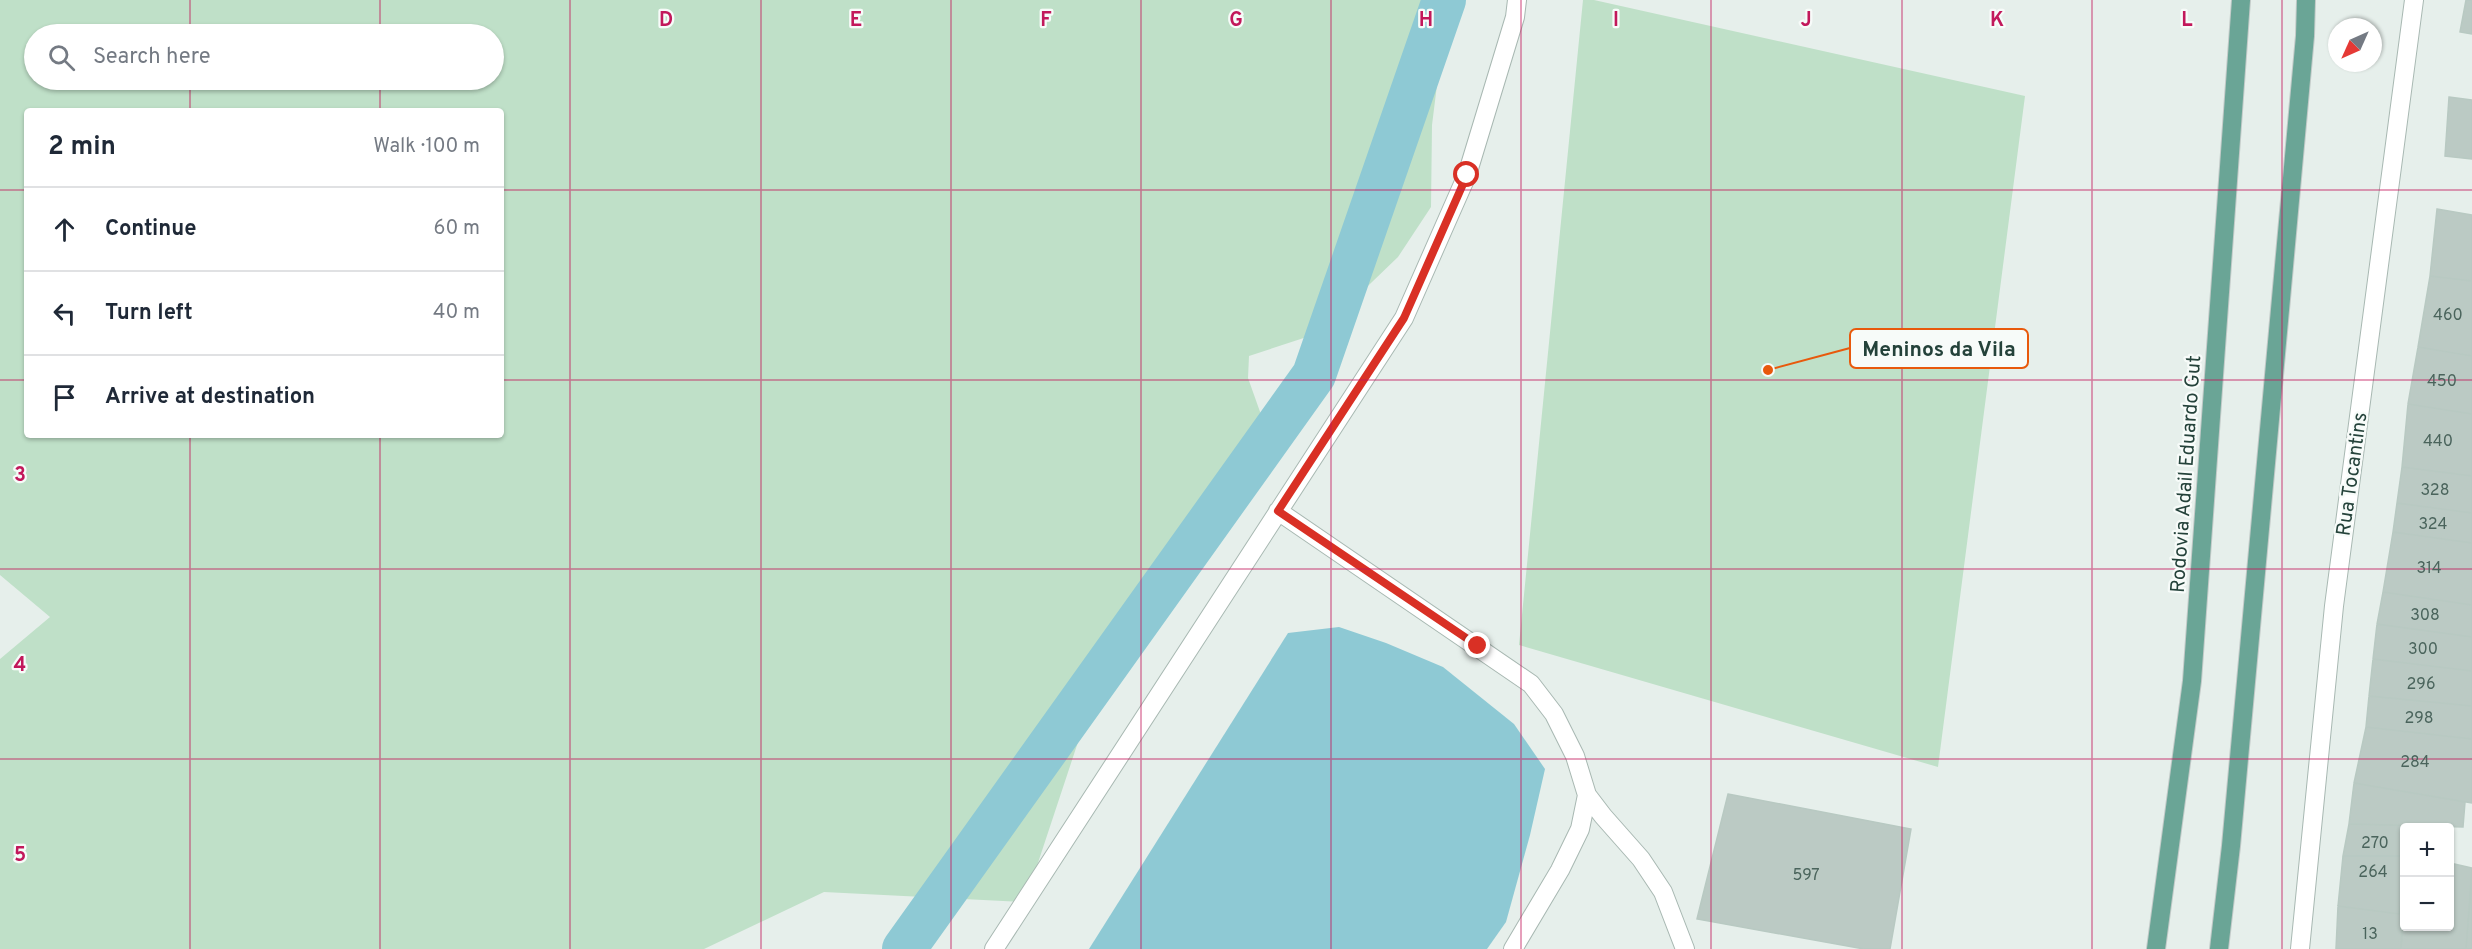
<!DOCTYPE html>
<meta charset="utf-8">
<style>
:root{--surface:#fff;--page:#f2f2f3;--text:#1f2937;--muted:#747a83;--line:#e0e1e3}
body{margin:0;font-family:Overpass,sans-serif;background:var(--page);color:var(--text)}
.controls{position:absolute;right:18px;bottom:18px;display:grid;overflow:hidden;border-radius:6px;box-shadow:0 2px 4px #0004}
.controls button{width:54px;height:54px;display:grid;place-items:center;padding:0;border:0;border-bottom:2px solid var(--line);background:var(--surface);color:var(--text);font:30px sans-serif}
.compass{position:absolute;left:2328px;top:18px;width:54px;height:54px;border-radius:50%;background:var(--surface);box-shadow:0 2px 4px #0004;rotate:225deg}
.stop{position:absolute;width:18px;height:18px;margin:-14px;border:4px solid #d93025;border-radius:50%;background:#fff}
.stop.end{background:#d93025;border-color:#fff;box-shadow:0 2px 6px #0008}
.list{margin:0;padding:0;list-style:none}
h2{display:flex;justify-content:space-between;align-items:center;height:78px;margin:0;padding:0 24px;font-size:26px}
h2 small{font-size:20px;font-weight:400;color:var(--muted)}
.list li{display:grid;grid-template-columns:39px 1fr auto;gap:18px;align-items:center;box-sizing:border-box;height:84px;padding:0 24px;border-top:2px solid var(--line)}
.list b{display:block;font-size:22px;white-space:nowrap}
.list em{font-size:20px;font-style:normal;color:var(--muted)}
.icon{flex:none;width:33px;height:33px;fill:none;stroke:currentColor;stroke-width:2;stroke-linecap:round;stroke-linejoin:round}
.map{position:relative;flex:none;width:2472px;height:949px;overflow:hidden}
.search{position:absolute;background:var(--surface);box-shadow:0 2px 4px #0004;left:24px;top:24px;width:480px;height:66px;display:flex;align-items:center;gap:15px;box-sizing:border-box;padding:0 21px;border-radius:33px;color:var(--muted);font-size:22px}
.panel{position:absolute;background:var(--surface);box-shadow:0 2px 4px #0004;left:24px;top:108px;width:480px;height:330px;border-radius:6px}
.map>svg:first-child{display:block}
.green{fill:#bfe0c8;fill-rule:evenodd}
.water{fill:#8ec9d4}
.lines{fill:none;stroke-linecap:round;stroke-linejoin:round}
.canal{stroke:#8ec9d4;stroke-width:44}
.building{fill:#bbcac4;stroke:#b8c9c2;stroke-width:1.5}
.street-casing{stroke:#a8b8b2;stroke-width:20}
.primary-casing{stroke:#c2cac8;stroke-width:20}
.street{stroke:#fff;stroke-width:18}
.primary{stroke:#6aa596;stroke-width:18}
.route{stroke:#d93025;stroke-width:8}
.grid{fill:none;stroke:#c2185b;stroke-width:1.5;stroke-opacity:0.55}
.labels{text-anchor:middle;stroke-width:4.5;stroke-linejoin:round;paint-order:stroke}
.number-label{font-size:16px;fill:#4a645c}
.street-label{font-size:20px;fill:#24423a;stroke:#f7fbf9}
.grid-label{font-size:20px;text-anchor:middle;font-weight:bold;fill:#c2185b;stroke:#f7fbf9;stroke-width:4.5;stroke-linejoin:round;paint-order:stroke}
.leader{fill:none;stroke:#e8590c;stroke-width:2}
.callout-dot{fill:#e8590c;stroke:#f7fbf9;stroke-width:2}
.callout{fill:#f7fbf9;stroke:#e8590c;stroke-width:2}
.callout-label{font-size:21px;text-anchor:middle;font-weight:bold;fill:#24423a}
</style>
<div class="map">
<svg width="2472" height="949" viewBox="0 0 2472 949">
<rect width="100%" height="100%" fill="#e6efeb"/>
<!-- green -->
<path class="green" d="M0 0H1437L1442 45 1432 125 1431 207 1398 257 1319 333 1249 356 1248 378 1264 423 1251 465 1212 538 1082 730 1025 902 824 892 704 949H0V659L50 617 0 575ZM34 34H494V80H34ZM27 111H501V435H27Z
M1583 0H1594L2025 96 1938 767 1519 645Z"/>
<!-- water -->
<path class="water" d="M1339 627 1386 643 1443 667 1514 724 1545 769 1530 835 1506 922 1487 949H1089L1288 633Z"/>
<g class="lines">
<!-- canal -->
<path class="canal" d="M904 949 1314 375 1444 0"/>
</g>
<!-- building -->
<path class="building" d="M2466 0H2472V34L2460 32Z
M2449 97 2472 100V159L2445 156Z
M2437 209 2472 215V281L2430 276Z
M2430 276 2472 281V356L2418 347Z
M2418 347 2472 356V414L2408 404Z
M2408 404 2472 414V476L2402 467Z
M2402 467 2472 476V513L2397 503Z
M2397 503 2472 513V543L2393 532Z
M2393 532 2472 543V605L2383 592Z
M2383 592 2472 605V637L2377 624Z
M2377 624 2472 637V671L2373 659Z
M2373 659 2472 671V706L2369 696Z
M2369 696 2472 706V739L2366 727Z
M2366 727 2472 739V803L2354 783Z
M2354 783 2465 802 2463 827 2349 824Z
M1728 794 1911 829 1890 949H1864L1697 919Z
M2349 824 2431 826 2404 828V856H2343Z
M2343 856H2404V887L2399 914 2338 906Z
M2450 863 2472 868 2466 949H2401L2404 917V926H2450Z
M2472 875V949H2466Z
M2404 887 2401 949H2336L2338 906 2399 914Z"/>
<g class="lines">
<defs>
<path id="street" d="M1278 511 1531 684 1554 714 1575 756 1587 795 1603 816 1641 859 1663 892 1685 949
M994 949 1404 318 1467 175 1515 17 1517 0
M1513 949 1560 870 1580 829 1587 795
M2300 949 2334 606 2414 0"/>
<path id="primary" d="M2156 949 2192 681 2241 0
M2219 949 2231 846 2305 36 2306 0"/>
</defs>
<!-- street casing -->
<use href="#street" class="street-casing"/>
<!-- primary casing -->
<use href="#primary" class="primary-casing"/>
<!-- street -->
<use href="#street" class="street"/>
<!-- primary -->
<use href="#primary" class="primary"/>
</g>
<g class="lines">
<!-- route -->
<path class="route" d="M1467 175 1404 318 1278 511 1478 646"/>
</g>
<!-- grid -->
<path class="grid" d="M190 0V34M380 0V34M570 0V949M761 0V949M951 0V949M1141 0V949M1331 0V949M1521 0V949M1711 0V949M1902 0V949M2092 0V949M2282 0V949M190 80V111M380 80V111M0 190H27M501 190H2472M0 380H27M501 380H2472M190 435V949M380 435V949M0 569H2472M0 759H2472"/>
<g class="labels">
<!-- number labels -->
<g class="number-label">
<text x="2448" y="320">460</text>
<text x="2442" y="386">450</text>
<text x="2438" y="446">440</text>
<text x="2435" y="495">328</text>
<text x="2433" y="529">324</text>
<text x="2429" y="573">314</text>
<text x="2425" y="620">308</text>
<text x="2423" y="654">300</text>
<text x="2421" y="689">296</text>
<text x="2419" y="723">298</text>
<text x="2415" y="767">284</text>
<text x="2375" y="848">270</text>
<text x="2373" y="877">264</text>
<text x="1806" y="880">597</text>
<text x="2370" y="939">13</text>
</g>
<!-- street labels -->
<g class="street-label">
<text transform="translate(2185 474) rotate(-86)" y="7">Rodovia Adail Eduardo Gut</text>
<text transform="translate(2351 474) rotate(-82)" y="7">Rua Tocantins</text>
</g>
</g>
<g class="grid-label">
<text x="666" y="26">D</text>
<text x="856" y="26">E</text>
<text x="1046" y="26">F</text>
<text x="1236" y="26">G</text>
<text x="1426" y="26">H</text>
<text x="1616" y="26">I</text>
<text x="1806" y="26">J</text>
<text x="1997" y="26">K</text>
<text x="2187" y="26">L</text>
<text x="20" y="481">3</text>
<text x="20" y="671">4</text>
<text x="20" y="861">5</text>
</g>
<!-- callouts -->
<path class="leader" d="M1768 370L1850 348"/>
<circle class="callout-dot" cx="1768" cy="370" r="6"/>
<rect class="callout" x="1850" y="329" width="178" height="39" rx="6"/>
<g class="callout-label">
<text x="1939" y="356">Meninos da Vila</text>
</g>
</svg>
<div class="controls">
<button>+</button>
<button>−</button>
</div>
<svg class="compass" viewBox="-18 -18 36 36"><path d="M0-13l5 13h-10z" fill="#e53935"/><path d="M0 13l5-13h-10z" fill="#747a83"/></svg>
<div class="stop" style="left:1467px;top:175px"></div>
<div class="stop end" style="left:1478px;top:646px"></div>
<div class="search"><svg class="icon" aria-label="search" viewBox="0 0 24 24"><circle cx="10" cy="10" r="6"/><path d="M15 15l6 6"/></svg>Search here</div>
<section class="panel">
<h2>2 min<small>Walk · 100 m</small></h2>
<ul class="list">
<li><svg class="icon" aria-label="ahead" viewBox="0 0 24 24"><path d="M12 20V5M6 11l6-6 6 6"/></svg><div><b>Continue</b></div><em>60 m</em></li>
<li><svg class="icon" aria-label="left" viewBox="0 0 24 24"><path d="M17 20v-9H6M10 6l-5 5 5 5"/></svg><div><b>Turn left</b></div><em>40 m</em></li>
<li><svg class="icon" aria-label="arrive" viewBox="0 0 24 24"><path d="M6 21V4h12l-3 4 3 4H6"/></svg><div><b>Arrive at destination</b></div></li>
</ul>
</section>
</div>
